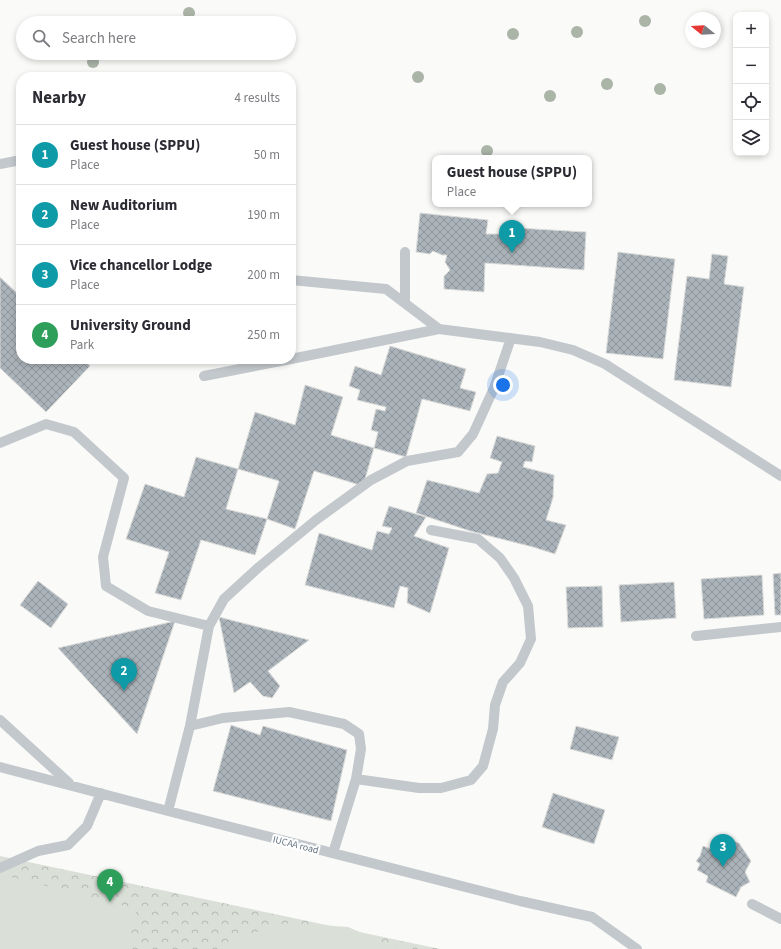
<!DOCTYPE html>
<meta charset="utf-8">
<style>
:root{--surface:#fff;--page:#f2f2f3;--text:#2b2b33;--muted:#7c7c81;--line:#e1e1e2;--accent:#0b8043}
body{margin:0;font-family:"Source Sans 3",sans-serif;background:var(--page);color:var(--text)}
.controls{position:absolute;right:12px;top:12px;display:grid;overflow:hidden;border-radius:8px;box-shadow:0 2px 6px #0003}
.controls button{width:36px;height:36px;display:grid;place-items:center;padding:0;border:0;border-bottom:1px solid var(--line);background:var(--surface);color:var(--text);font:20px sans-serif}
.compass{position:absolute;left:685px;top:12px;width:36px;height:36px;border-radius:50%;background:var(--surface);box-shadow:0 2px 6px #0003;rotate:288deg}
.you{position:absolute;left:503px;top:385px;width:14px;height:14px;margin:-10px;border:3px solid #fff;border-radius:50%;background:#1a73e8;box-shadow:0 0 0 6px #1a73e833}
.badge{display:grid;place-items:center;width:26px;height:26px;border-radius:50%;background:var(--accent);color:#fff;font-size:13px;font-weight:700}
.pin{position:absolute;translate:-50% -33px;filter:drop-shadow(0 1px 2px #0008)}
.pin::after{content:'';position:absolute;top:21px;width:14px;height:12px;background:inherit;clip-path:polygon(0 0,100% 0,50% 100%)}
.popup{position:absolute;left:432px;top:155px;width:160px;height:52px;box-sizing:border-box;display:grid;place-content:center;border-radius:8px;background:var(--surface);filter:drop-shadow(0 1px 3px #0005);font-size:13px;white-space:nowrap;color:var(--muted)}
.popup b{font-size:15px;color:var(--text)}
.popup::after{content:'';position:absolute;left:50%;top:100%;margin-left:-8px;border:8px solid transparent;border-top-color:var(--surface)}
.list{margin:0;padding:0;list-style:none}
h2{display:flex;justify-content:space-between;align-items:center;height:52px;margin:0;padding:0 16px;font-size:17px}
h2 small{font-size:13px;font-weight:400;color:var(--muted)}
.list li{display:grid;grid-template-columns:26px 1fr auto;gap:12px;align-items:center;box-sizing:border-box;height:60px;padding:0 16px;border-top:1px solid var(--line)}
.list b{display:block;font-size:15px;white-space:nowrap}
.list p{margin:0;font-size:13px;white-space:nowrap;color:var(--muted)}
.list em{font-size:13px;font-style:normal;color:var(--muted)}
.icon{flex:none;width:22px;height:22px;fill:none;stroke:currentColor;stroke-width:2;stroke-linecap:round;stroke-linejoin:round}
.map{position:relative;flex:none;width:781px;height:949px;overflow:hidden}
.search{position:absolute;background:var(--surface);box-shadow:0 2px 6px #0003;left:16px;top:16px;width:280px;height:44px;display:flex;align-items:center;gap:10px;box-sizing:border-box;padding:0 14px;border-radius:22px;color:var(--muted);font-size:15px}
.panel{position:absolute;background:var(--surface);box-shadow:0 2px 6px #0003;left:16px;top:72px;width:280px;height:292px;border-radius:16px}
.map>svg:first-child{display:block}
.park{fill:url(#park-crowns)}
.garden{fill:#dadfd7}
.building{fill:url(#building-cross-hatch);stroke:#dcdcda}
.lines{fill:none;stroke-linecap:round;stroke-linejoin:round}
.lane{stroke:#c3c8cc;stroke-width:10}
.tree{fill:#aab4a7}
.labels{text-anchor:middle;stroke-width:4;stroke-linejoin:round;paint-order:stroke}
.street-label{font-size:10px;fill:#657683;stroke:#fff}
</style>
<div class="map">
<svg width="781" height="949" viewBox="0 0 781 949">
<defs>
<pattern id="park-crowns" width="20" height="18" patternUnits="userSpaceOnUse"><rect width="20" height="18" fill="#dadfd7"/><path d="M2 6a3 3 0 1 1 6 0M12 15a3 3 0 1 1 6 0" fill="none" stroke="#b4b9b4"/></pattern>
<pattern id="building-cross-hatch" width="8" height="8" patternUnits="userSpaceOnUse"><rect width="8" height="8" fill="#aab3b9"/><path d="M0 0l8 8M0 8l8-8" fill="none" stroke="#8e969c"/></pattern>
</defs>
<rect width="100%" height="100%" fill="#fafaf8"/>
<!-- park -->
<path class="park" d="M0 856 440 949H0Z"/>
<!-- garden -->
<path class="garden" d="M3 875 137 909 127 949H0V887Z
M289 923 348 927 399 949H217L232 939Z"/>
<!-- building -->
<path class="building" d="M420 213 488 220 486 234H500L501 227 586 232 584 270 485 263 484 292 444 289V276L450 270 445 262 447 255H442L433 251 430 254 416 252Z
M618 252 675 259 663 359 606 353Z
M712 254 728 256 724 284 744 287 731 387 674 380 687 276 709 279Z
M0 277 21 297V359H84L90 366 46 412 0 368Z
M390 346 466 369 460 388 476 392 470 411 422 399 406 457 374 448 378 432 371 430 376 409 385 411 386 407 357 400 360 390 349 386 355 366 381 375Z
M305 385 343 397 331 435 374 448 363 486 314 471 295 529 267 519 279 481 238 469 255 412 295 425Z
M497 436 535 446 532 462 525 461 523 467 554 475 553 498 546 520 566 525 555 554 533 547 470 531 416 513 427 480 479 493 487 474 498 473 502 462 490 458Z
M196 457 238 469 226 509 267 519 255 555 201 540 181 600 155 593 169 552 126 539 145 484 184 497Z
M389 506 426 517 414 536 449 548 430 613 407 603 408 588 400 586 394 608 305 585 319 533 372 550 377 531 389 534 392 528 382 526Z
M781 573V615H775L773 574Z
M762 575 764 615 704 619 701 579Z
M38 581 68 604 51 628 20 605Z
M674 582 676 618 621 622 619 585Z
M602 586 603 627 568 628 566 587Z
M219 617 309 640 268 671 280 686 272 698 263 696 250 682 234 693Z
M175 621 137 734 58 648Z
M231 725 260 735 263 726 347 750 331 821 213 791Z
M576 726 619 737 612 760 570 749Z
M553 793 605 810 594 844 542 827Z
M714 840 726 847 730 840 739 843 751 861 745 872 750 882 741 887 736 897 706 882 708 876 697 870 700 864 696 861 700 856 703 846 711 849Z"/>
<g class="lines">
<!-- lane -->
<path class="lane" d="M0 164 21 160
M291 280 386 289 439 329
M405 303V252
M291 359 439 329 540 342 573 350 605 364 781 476
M204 376 291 359
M0 443 46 424 74 432 124 478 103 557 106 586 148 611 209 626
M696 636 781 627
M0 720 69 783
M190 726 223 718 289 712 344 724 359 734 361 749 356 779 333 853
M0 767 168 811 520 901 592 917 637 949
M356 779 419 788H441L471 780 483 766 493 729 495 705 503 682 520 663 531 639 528 606 514 578 500 558 478 539 431 530
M168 811 190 726 209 626 224 599 259 567 316 520 371 480 407 461 458 452 473 434 494 388 511 338
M0 868 38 851 68 845 87 826 101 793
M752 904 781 919"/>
</g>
<!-- trees -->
<g class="tree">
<circle cx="189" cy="13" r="6"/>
<circle cx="645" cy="21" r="6"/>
<circle cx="577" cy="32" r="6"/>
<circle cx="513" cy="34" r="6"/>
<circle cx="93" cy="62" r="6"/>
<circle cx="418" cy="77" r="6"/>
<circle cx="607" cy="84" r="6"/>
<circle cx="660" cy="89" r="6"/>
<circle cx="550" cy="96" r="6"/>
<circle cx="487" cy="151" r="6"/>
</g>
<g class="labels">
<!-- street labels -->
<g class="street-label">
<text transform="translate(296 844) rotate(14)" y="4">IUCAA road</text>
</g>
</g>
</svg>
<div class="controls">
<button>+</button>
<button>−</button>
<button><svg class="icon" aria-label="locate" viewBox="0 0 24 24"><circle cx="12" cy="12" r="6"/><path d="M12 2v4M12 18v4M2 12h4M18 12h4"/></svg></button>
<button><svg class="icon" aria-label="layers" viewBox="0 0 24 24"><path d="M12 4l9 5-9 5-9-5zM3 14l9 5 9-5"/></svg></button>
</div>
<svg class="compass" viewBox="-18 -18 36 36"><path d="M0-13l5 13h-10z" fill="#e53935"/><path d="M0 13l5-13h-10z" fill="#7c7c81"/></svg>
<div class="you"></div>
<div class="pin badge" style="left:512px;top:253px;background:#0f9aa8">1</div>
<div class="popup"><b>Guest house (SPPU)</b>Place</div>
<div class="pin badge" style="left:124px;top:691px;background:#0f9aa8">2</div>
<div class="pin badge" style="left:723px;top:867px;background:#0f9aa8">3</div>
<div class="pin badge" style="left:110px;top:902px;background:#2e9e5b">4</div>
<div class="search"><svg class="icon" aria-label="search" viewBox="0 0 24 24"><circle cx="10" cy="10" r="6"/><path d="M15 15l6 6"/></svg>Search here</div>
<section class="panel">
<h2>Nearby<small>4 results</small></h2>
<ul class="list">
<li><span class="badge" style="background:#0f9aa8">1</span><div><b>Guest house (SPPU)</b><p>Place</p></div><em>50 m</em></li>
<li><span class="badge" style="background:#0f9aa8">2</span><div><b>New Auditorium</b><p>Place</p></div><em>190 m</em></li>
<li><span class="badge" style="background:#0f9aa8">3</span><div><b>Vice chancellor Lodge</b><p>Place</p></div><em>200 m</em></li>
<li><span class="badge" style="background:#2e9e5b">4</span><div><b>University Ground</b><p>Park</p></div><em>250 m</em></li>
</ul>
</section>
</div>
